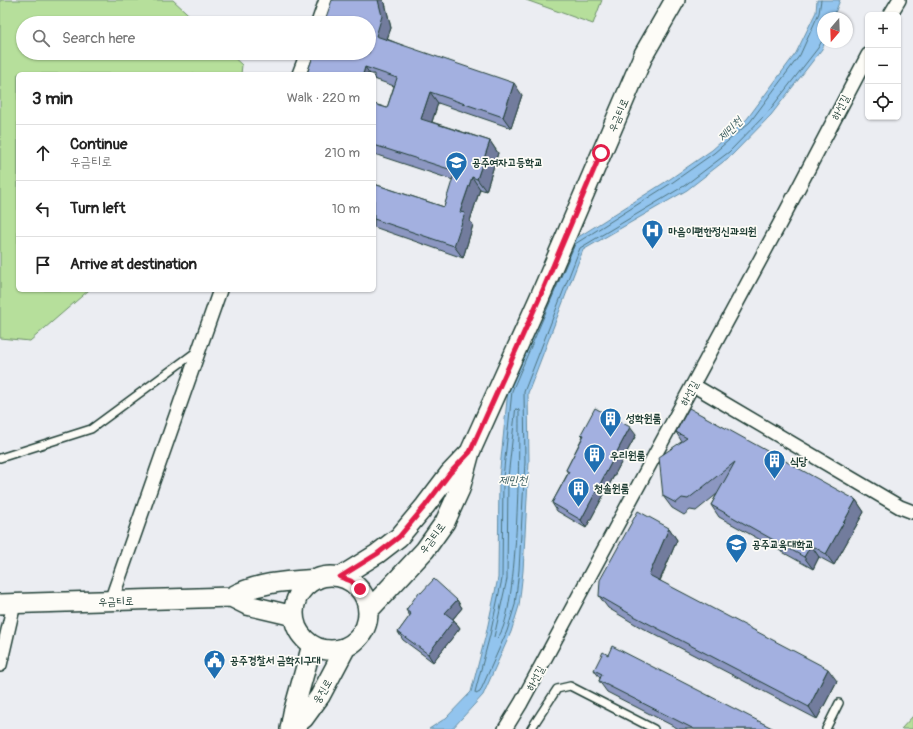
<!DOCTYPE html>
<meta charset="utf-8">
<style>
:root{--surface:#fff;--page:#f6f6f6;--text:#222;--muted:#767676;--line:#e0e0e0}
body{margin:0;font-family:Pangolin,"Poor Story",sans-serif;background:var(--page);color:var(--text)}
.controls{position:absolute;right:12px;top:12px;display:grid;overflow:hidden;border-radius:6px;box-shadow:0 1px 3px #0004}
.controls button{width:36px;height:36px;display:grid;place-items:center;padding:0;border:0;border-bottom:1px solid var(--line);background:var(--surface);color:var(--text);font:20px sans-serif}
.compass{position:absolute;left:817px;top:12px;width:36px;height:36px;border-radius:50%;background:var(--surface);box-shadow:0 1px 3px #0004;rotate:199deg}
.stop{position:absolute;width:12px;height:12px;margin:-9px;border:3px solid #e11d48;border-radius:50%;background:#fff}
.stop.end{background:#e11d48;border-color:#fff;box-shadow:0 1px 4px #0008}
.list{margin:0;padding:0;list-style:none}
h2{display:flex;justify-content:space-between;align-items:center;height:52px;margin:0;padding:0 16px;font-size:17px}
h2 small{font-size:13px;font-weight:400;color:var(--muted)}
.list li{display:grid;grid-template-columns:26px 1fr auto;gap:12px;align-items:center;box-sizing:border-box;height:56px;padding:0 16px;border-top:1px solid var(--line)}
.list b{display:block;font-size:15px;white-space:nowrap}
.list p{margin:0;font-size:13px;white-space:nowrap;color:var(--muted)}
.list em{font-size:13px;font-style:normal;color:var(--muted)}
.icon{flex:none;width:22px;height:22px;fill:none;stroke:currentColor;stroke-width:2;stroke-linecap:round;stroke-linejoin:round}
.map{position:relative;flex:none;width:913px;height:729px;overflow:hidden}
.search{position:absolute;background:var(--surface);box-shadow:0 1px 3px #0004;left:16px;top:16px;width:360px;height:44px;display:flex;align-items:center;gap:10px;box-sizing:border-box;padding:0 14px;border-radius:22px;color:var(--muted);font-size:15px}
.panel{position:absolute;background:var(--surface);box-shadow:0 1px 3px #0004;left:16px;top:72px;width:360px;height:220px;border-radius:6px}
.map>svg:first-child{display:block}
.green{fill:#b6df9b;stroke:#6a8e68}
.water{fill:#92c4ee;stroke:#648ea4}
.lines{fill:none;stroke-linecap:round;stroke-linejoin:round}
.shore{stroke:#4d737e;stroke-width:1}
.lane-casing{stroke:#1f3d34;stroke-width:10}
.street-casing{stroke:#1f3d34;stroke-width:16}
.secondary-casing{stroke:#1f3d34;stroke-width:22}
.lane{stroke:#fdfcf7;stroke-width:7}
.street{stroke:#fdfcf7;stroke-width:13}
.secondary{stroke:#fdfcf7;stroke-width:19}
.wall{fill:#8c97c1;stroke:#1f3d34}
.shaded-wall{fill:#727b9d;stroke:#1f3d34}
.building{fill:#a3b0e0;stroke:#1f3d34}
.route{stroke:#e11d48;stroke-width:5}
.labels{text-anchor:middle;stroke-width:3.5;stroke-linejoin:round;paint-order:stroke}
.street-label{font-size:11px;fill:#1f3d34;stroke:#fdfcf7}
.poi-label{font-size:11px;font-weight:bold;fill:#1f3d34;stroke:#fdfcf7;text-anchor:start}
.water-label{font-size:12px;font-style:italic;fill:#3c5f62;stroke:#fdfcf7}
</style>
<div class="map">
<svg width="913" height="729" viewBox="0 0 913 729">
<rect width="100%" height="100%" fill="#ebedf2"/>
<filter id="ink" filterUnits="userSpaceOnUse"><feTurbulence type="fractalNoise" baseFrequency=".025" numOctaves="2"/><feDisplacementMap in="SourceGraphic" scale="8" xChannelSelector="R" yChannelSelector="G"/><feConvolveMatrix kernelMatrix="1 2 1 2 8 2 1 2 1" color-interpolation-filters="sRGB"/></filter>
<g filter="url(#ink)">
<!-- green -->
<path class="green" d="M0 0H173L198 23H23V53H229L242 65 241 74H18V290H89L30 341 0 338Z
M526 0H602L593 24Z
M913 716V729H901Z"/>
<!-- water -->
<path class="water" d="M817 0H840L833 18H823V42H825L822 49 771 115 732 155 687 190 583 250 528 393 529 462 523 571 519 606 511 632 483 695 452 729H429L446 718 471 692 486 634 498 578 499 478 508 390 572 241 670 179 712 150 747 119 796 53 816 12Z"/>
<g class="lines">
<!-- shore -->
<path class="shore" d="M821 0 819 13 800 55 750 122 714 153 673 182 575 244 512 391 503 478 502 579 490 635 475 692 476 694 480 692 507 631 515 605 519 570 525 462 524 392 580 248 684 186 729 152 768 112 818 48 823 39
M516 409 519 410C519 445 519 623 496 639L494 637 507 579 508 478Z"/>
<defs>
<path id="lane" d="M0 458 91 429 197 351
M531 729 557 689 570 686 654 729
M826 729 839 703"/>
<path id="street" d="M890 15 899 0
M318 23 326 0
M299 74 307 53
M693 385 900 507 913 512
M111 601 220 290
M0 665 14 604
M505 729 521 703 780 223 868 55"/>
<path id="secondary" d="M294 613a37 37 0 1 1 74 0a37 37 0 1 1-74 0Z
M340 577 377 554 399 537 425 506 450 473 468 454
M231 597 247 605 294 616
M0 604 231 597C258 582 287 581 317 579
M369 610 425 550 445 522 460 489 470 452 539 299 644 54 675 0
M290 729 304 718 320 696 346 647
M290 729 293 713 312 645"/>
</defs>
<!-- lane casing -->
<use href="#lane" class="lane-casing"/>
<!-- street casing -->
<use href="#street" class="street-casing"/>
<!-- secondary casing -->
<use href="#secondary" class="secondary-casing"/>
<!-- lane -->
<use href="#lane" class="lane"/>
<!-- street -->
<use href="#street" class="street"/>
<!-- secondary -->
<use href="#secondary" class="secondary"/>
</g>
<!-- wall -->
<path class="wall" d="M385 3 391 28 387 39 522 95 511 128 438 103 432 122 490 141 498 153 486 191 480 189 470 221 473 225 463 258 374 227V184L444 207 453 180 374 154V104L387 108 394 86 374 79V74H307Z
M676 432 856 500 864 512 834 565 819 557 813 569 719 517 711 505 717 494 696 511 690 510 684 515 672 508 663 496 682 442Z
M581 434 636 435 586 528 557 511 552 503 568 473 566 470 583 436Z
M669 528 677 540 660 581 837 681 817 719 640 627 608 608 599 596Z
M421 593 457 600 462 608 453 619 460 628 433 662 403 640 398 632 410 616 406 610Z
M608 655 774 729H679L607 692 599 681 600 678 594 670Z"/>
<!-- shaded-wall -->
<path class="shaded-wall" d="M378 0H382L385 3 391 28 384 47 376 36Z
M365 67 370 74H363Z
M514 83 522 95 511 128 503 117Z
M430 92 438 103 429 131 421 119Z
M490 141 498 153 486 191 477 179Z
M472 177 480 189 470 221 473 225 463 258 454 246 460 212Z
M630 427 636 435 586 528 581 520Z
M856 500 864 512 834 565 826 554Z
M669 528 677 540 657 587 649 575Z
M811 545 819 557 813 569 804 557Z
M457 600 462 608 451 621 445 613Z
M454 620 460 628 433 662 428 654Z
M828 669 837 681 817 719 809 707Z"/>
<!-- building -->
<path class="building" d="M332 0H378L382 16 376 36 514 83 503 117 430 92 421 119 490 141 477 179 472 177 460 212 465 213 454 246 374 219V184L444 207 455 171 374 145V104L387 108 397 78 365 67 363 74H307L314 53H369V23H324Z
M595 408 630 427 581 520 552 503 569 472 566 470 584 435 581 434Z
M689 408 856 500 826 554 811 545 804 557 711 505 735 462 688 499 682 498 676 503 663 496 659 457 687 438 676 432Z
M638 511 669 528 649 575 828 669 809 707 632 615 599 596 600 580Z
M434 579 457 600 445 613 454 620 428 654 398 632 411 614 406 610 419 592 421 593Z
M612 646 774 729H694L599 681 602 674 594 670 603 652 608 655Z"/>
</g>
<g class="lines" filter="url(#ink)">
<!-- route -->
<path class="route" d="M360 589 351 581 340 577 377 554 399 537 425 506 450 473 470 452 539 299 601 153"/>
</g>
<!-- icons -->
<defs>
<symbol id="school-pin" viewBox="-11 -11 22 30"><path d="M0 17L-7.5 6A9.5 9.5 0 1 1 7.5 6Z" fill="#1f6fb2" stroke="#fdfcf7"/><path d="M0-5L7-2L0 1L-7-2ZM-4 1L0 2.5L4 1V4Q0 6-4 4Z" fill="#fff"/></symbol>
<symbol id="hospital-pin" viewBox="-11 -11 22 30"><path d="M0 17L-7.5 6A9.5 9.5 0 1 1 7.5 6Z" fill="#1f6fb2" stroke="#fdfcf7"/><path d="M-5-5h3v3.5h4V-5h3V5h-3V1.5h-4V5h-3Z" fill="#fff"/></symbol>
<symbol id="building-pin" viewBox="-11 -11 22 30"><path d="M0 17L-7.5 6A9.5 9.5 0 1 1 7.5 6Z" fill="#1f6fb2" stroke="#fdfcf7"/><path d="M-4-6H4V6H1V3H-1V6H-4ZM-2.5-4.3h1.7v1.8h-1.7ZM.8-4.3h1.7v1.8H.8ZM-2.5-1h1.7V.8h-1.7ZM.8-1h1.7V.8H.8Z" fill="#fff"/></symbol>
<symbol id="university-pin" viewBox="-11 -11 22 30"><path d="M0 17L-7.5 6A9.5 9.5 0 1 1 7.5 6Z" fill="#1f6fb2" stroke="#fdfcf7"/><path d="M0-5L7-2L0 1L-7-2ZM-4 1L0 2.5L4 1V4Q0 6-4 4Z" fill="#fff"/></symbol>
<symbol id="civic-pin" viewBox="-11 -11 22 30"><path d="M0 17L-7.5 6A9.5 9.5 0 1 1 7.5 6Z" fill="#1f6fb2" stroke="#fdfcf7"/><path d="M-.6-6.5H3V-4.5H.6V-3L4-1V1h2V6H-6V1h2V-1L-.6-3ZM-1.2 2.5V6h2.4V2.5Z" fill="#fff"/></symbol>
</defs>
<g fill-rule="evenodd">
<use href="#school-pin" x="444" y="150" width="25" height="34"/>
<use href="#hospital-pin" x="640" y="218" width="25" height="34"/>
<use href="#building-pin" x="598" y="406" width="25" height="34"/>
<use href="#building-pin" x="582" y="442" width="25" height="34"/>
<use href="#building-pin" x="762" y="448" width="25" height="34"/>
<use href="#building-pin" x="566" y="476" width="25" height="34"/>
<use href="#university-pin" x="724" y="532" width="25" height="34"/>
<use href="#civic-pin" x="202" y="648" width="25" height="34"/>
</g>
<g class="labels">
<!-- street labels -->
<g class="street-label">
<text transform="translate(840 107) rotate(-63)" y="4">하선길</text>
<text transform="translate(618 115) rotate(-67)" y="4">우금티로</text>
<text transform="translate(689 393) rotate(-62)" y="4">하선길</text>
<text transform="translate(432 538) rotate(-53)" y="4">우금티로</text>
<text transform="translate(116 601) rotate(-2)" y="4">우금티로</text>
<text transform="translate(535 678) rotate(-62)" y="4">하선길</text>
<text transform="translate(322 691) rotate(-59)" y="4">웅진로</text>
</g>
<!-- poi labels -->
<g class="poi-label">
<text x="472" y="166">공주여자고등학교</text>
<text x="668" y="235">마음이편한정신과의원</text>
<text x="626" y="422">성학원룸</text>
<text x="610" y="459">우리원룸</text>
<text x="790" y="465">식당</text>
<text x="594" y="492">청솔원룸</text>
<text x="752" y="548">공주교육대학교</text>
<text x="230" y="664">공주경찰서 금학지구대</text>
</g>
<!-- water labels -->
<g class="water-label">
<text transform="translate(730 129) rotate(-45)" y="4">제민천</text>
<text x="513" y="484">제민천</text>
</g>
</g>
</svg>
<div class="controls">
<button>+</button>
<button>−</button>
<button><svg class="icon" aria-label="locate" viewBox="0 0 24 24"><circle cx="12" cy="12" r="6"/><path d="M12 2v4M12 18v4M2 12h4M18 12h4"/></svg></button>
</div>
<svg class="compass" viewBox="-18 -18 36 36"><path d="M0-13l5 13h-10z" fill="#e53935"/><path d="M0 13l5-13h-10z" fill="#767676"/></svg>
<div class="stop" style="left:601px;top:153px"></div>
<div class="stop end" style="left:360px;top:589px"></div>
<div class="search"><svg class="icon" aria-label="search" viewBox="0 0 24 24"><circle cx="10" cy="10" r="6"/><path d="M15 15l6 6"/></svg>Search here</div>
<section class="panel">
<h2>3 min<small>Walk · 220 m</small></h2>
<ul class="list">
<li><svg class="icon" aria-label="ahead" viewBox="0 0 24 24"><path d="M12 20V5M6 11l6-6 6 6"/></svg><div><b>Continue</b><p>우금티로</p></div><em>210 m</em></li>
<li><svg class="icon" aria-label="left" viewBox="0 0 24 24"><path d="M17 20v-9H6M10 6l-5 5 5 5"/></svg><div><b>Turn left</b></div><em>10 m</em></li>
<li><svg class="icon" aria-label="arrive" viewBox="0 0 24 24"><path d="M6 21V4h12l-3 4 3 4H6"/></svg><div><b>Arrive at destination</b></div></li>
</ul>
</section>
</div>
